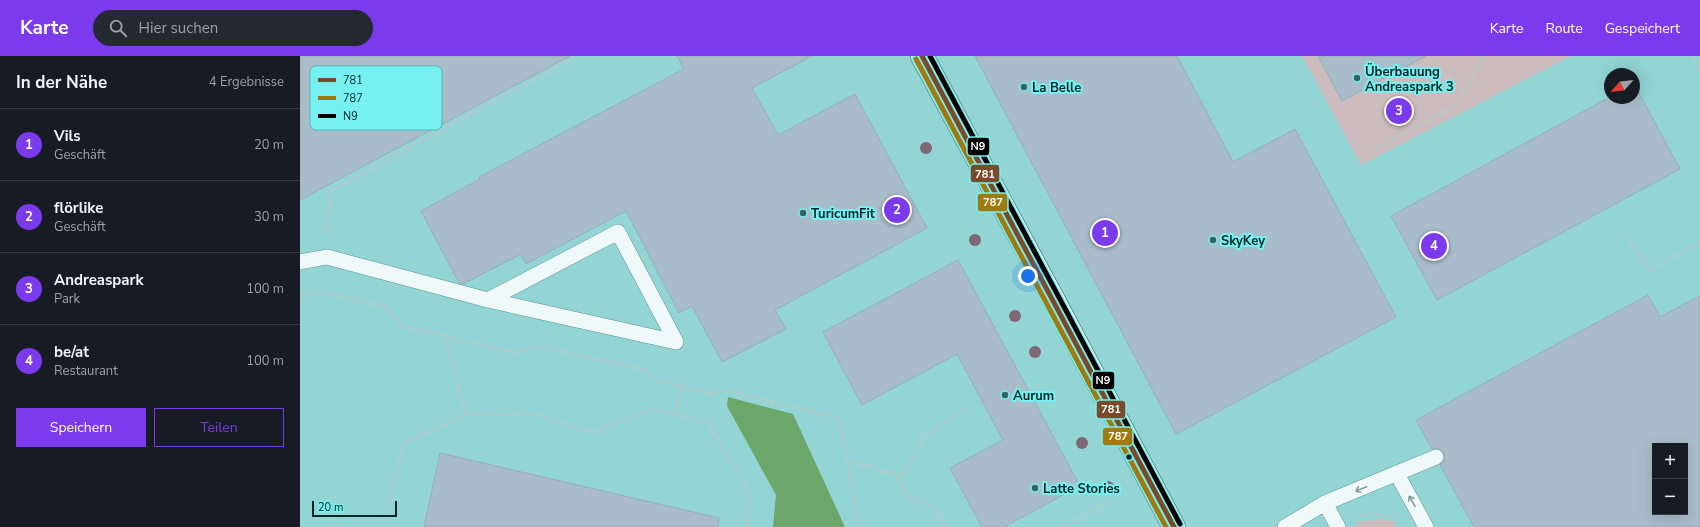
<!DOCTYPE html>
<html lang="de">
<meta charset="utf-8">
<style>
:root{--surface:#171b24;--page:#242831;--text:#f1f3f6;--muted:#9ea1a6;--line:#363941;--accent:#7c3aed}
body{margin:0;font-family:"Nunito Sans",sans-serif;background:var(--page);color:var(--text)}
.controls{position:absolute;right:12px;bottom:12px;display:grid;overflow:hidden;border-radius:0px;box-shadow:0 4px 16px #0002}
.controls button{width:36px;height:36px;display:grid;place-items:center;padding:0;border:0;border-bottom:1px solid var(--line);background:var(--surface);color:var(--text);font:20px sans-serif}
.compass{position:absolute;left:1304px;top:12px;width:36px;height:36px;border-radius:50%;background:var(--surface);box-shadow:0 4px 16px #0002;rotate:243deg}
.scale{position:absolute;left:12px;bottom:10px;width:85px;box-sizing:border-box;padding-left:4px;border:2px solid #002627;border-top:0;font-size:11px;line-height:14px;white-space:nowrap;color:#002627;-webkit-text-stroke:3px #77f0f1;paint-order:stroke}
.you{position:absolute;left:728px;top:220px;width:14px;height:14px;margin:-10px;border:3px solid #fff;border-radius:50%;background:#1a73e8;box-shadow:0 0 0 6px #1a73e833}
.badge{display:grid;place-items:center;width:26px;height:26px;border-radius:50%;background:var(--accent);color:#fff;font-size:13px;font-weight:700}
.pin{position:absolute;translate:-50% -50%;border:2px solid #fff;box-shadow:0 1px 4px #0006}
.list{margin:0;padding:0;list-style:none}
h2{display:flex;justify-content:space-between;align-items:center;height:52px;margin:0;padding:0 16px;font-size:17px}
h2 small{font-size:13px;font-weight:400;color:var(--muted)}
.list li{display:grid;grid-template-columns:26px 1fr auto;gap:12px;align-items:center;box-sizing:border-box;height:72px;padding:0 16px;border-top:1px solid var(--line)}
.list b{display:block;font-size:15px;white-space:nowrap}
.list p{margin:0;font-size:13px;white-space:nowrap;color:var(--muted)}
.list em{font-size:13px;font-style:normal;color:var(--muted)}
.actions{display:flex;gap:8px;padding:12px 16px}
.actions a{flex:1;padding:9px 0;border:1px solid var(--accent);border-radius:0px;text-align:center;font-size:14px;color:var(--accent)}
.actions .main{background:var(--accent);color:#fff}
.icon{flex:none;width:22px;height:22px;fill:none;stroke:currentColor;stroke-width:2;stroke-linecap:round;stroke-linejoin:round}
.map{position:relative;flex:none;width:1400px;height:471px;overflow:hidden}
header{display:flex;align-items:center;gap:24px;box-sizing:border-box;height:56px;padding:0 20px;background:var(--accent);color:#fff}
header strong{font-size:19px}
nav{display:flex;gap:22px;margin-inline-start:auto;font-size:14px}
.search{width:280px;height:36px;background:var(--page);display:flex;align-items:center;gap:10px;box-sizing:border-box;padding:0 14px;border-radius:22px;color:var(--muted);font-size:15px}
main{display:flex}
aside{flex:1;background:var(--surface)}
.map>svg:first-child{display:block}
.green{fill:#cdbcbe}
.water{fill:#6ba66b}
.building{fill:#a8bcc9;stroke:#98adba;fill-rule:evenodd}
.lines{fill:none;stroke-linecap:round;stroke-linejoin:round}
.lane-casing{stroke:#5f9192;stroke-width:16}
.secondary-casing{stroke:#5f9192;stroke-width:24}
.path{stroke:#b5c9c9;stroke-width:2.5;stroke-dasharray:4 2;stroke-linecap:butt}
.lane{stroke:#eff9f9;stroke-width:15}
.secondary{stroke:#eff9f9;stroke-width:22}
.bus-1-casing{stroke:#77f0f1;stroke-width:8}
.bus-2-casing{stroke:#77f0f1;stroke-width:8}
.bus-3-casing{stroke:#77f0f1;stroke-width:8}
.bus-1{stroke:#7a4b2a;stroke-width:5}
.bus-2{stroke:#a1790e;stroke-width:5}
.bus-3{stroke:#000;stroke-width:5}
.tree{fill:#7f6773}
.oneway{stroke:#839a9a}
.poi-dot{fill:#336364;stroke:#77f0f1;stroke-width:1.5}
.bus-dot{fill:#002627;stroke:#77f0f1;stroke-width:1.5}
.labels{text-anchor:middle;stroke-width:4;stroke-linejoin:round;paint-order:stroke}
.poi-label{font-size:13px;font-weight:bold;fill:#002627;stroke:#77f0f1;text-anchor:start}
.key{fill:#77f0f1;stroke:#53b3b4;stroke-width:1}
.key-label{font-size:11px;fill:#002627}
.line-badge{stroke:#77f0f1;stroke-width:1.5}
.badge-label{font-size:11px;text-anchor:middle;font-weight:bold;fill:#fff}
</style>
<header>
<strong>Karte</strong>
<div class="search"><svg class="icon" aria-label="search" viewBox="0 0 24 24"><circle cx="10" cy="10" r="6"/><path d="M15 15l6 6"/></svg>Hier suchen</div>
<nav><a>Karte</a><a>Route</a><a>Gespeichert</a></nav>
</header>
<main>
<aside>
<h2>In der Nähe<small>4 Ergebnisse</small></h2>
<ul class="list">
<li><span class="badge">1</span><div><b>Vils</b><p>Geschäft</p></div><em>20 m</em></li>
<li><span class="badge">2</span><div><b>flörlike</b><p>Geschäft</p></div><em>30 m</em></li>
<li><span class="badge">3</span><div><b>Andreaspark</b><p>Park</p></div><em>100 m</em></li>
<li><span class="badge">4</span><div><b>be/at</b><p>Restaurant</p></div><em>100 m</em></li>
</ul>
<div class="actions"><a class="main">Speichern</a><a>Teilen</a></div>
</aside>
<div class="map">
<svg width="1400" height="471" viewBox="0 0 1400 471">
<rect width="100%" height="100%" fill="#93d5d5"/>
<!-- green -->
<path class="green" d="M1002 0H1271L1061 109Z
M1081 463 1096 466 1094 471H1058L1055 466Z"/>
<!-- water -->
<path class="water" d="M428 341 493 358 545 471H473L476 439 427 350Z"/>
<!-- building -->
<path class="building" d="M0 0H270L0 144Z
M377 0H512L452 32 478 79 555 38 627 172 475 254 486 273 422 306 392 250 379 257 326 155 226 208 221 198 163 228 159 227 121 155 180 123 179 121 384 13Z
M675 0H877L933 106 995 73 1096 261 876 378Z
M1018 0H1126L1042 45Z
M1334 28 1380 113 1137 244 1091 160 1310 41 1334 42Z
M658 204 780 430 704 471H682L650 412 703 384 657 298 562 349 523 276Z
M1348 239 1360 261 1400 240V471H1174L1140 409 1145 403 1144 397 1138 392 1132 393 1116 364ZM1355 390H1385V456H1355Z
M140 397 419 462 418 471H124Z"/>
<g class="lines">
<defs>
<path id="lane" d="M0 206 27 201 188 244 376 286 318 176 188 244
M1097 418 1126 471
M1025 447 1038 471
M985 471 1025 447 1136 401"/>
<path id="secondary" d="M622 0 756 248 874 471"/>
</defs>
<!-- lane casing -->
<use href="#lane" class="lane-casing"/>
<!-- secondary casing -->
<use href="#secondary" class="secondary-casing"/>
<!-- path -->
<path class="path" d="M1393 0 1400 13
M1074 93 1157 49 1184 0
M28 178 29 136 276 0
M1328 183 1349 215 1400 186
M0 240 17 235 86 251 101 270 215 297 236 290 346 314 352 323 413 338 422 334 540 362 557 463 561 471
M145 280 166 359
M375 359 382 330
M547 407 570 409 576 415 595 417 608 441 630 449 646 471
M599 424 626 379 666 352
M90 444 103 388 166 359 232 357 293 377 350 353 407 365 450 437 446 471
M1058 460 1071 458 1095 460
M762 471 808 446"/>
<!-- lane -->
<use href="#lane" class="lane"/>
<!-- secondary -->
<use href="#secondary" class="secondary"/>
<defs>
<path id="bus-1" d="M622 0 874 471"/>
<path id="bus-2" d="M616 3 866 471"/>
<path id="bus-3" d="M630 0 880 468"/>
</defs>
<!-- bus-1 casing -->
<use href="#bus-1" class="bus-1-casing"/>
<!-- bus-2 casing -->
<use href="#bus-2" class="bus-2-casing"/>
<!-- bus-3 casing -->
<use href="#bus-3" class="bus-3-casing"/>
<!-- bus-1 -->
<use href="#bus-1" class="bus-1"/>
<!-- bus-2 -->
<use href="#bus-2" class="bus-2"/>
<!-- bus-3 -->
<use href="#bus-3" class="bus-3"/>
</g>
<!-- trees -->
<g class="tree">
<circle cx="626" cy="92" r="6"/>
<circle cx="675" cy="184" r="6"/>
<circle cx="715" cy="260" r="6"/>
<circle cx="735" cy="296" r="6"/>
<circle cx="782" cy="387" r="6"/>
<circle cx="808" cy="431" r="6"/>
</g>
<!-- one-way arrows -->
<defs><path id="oneway-shaft" d="M-6 0H5M1.5-3L5.5 0L1.5 3" fill="none" stroke-width="1.6" stroke-linecap="round" stroke-linejoin="round"/></defs>
<g class="oneway">
<use href="#oneway-shaft" transform="translate(1061 433) rotate(158)"/>
<use href="#oneway-shaft" transform="translate(1112 445) rotate(-119)"/>
</g>
<!-- markers -->
<g class="poi-dot">
<circle cx="1057" cy="22" r="4"/>
<circle cx="724" cy="31" r="4"/>
<circle cx="503" cy="157" r="4"/>
<circle cx="913" cy="184" r="4"/>
<circle cx="705" cy="339" r="4"/>
<circle cx="735" cy="432" r="4"/>
</g>
<circle class="bus-dot" cx="829" cy="401" r="3.5"/>
<g class="labels">
<!-- poi labels -->
<g class="poi-label">
<text x="1065" y="20">Überbauung<tspan x="1065" dy="15">Andreaspark 3</tspan></text>
<text x="732" y="36">La Belle</text>
<text x="511" y="162">TuricumFit</text>
<text x="921" y="189">SkyKey</text>
<text x="713" y="344">Aurum</text>
<text x="743" y="437">Latte Stories</text>
</g>
</g>
<!-- legend -->
<rect x="10" y="10" width="132" height="64" rx="6" class="key"/>
<rect x="18" y="22" width="18" height="4" fill="#7a4b2a"/>
<rect x="18" y="40" width="18" height="4" fill="#a1790e"/>
<rect x="18" y="58" width="18" height="4" fill="#000"/>
<g class="key-label">
<text x="43" y="28">781</text>
<text x="43" y="46">787</text>
<text x="43" y="64">N9</text>
</g>
<g class="line-badge">
<rect x="667" y="81" width="23" height="19" rx="4" fill="#000"/>
<rect x="670" y="108" width="30" height="19" rx="4" fill="#7a4b2a"/>
<rect x="677" y="137" width="31" height="19" rx="4" fill="#a1790e"/>
<rect x="792" y="315" width="23" height="19" rx="4" fill="#000"/>
<rect x="796" y="344" width="30" height="19" rx="4" fill="#7a4b2a"/>
<rect x="802" y="371" width="31" height="19" rx="4" fill="#a1790e"/>
</g>
<g class="badge-label">
<text x="678" y="94">N9</text>
<text x="685" y="122">781</text>
<text x="693" y="150">787</text>
<text x="803" y="328">N9</text>
<text x="811" y="357">781</text>
<text x="818" y="384">787</text>
</g>
</svg>
<div class="controls">
<button>+</button>
<button>−</button>
</div>
<svg class="compass" viewBox="-18 -18 36 36"><path d="M0-13l5 13h-10z" fill="#e53935"/><path d="M0 13l5-13h-10z" fill="#9ea1a6"/></svg>
<div class="scale">20 m</div>
<div class="you"></div>
<div class="pin badge" style="left:805px;top:177px">1</div>
<div class="pin badge" style="left:597px;top:154px">2</div>
<div class="pin badge" style="left:1099px;top:55px">3</div>
<div class="pin badge" style="left:1134px;top:190px">4</div>
</div>
</main>
